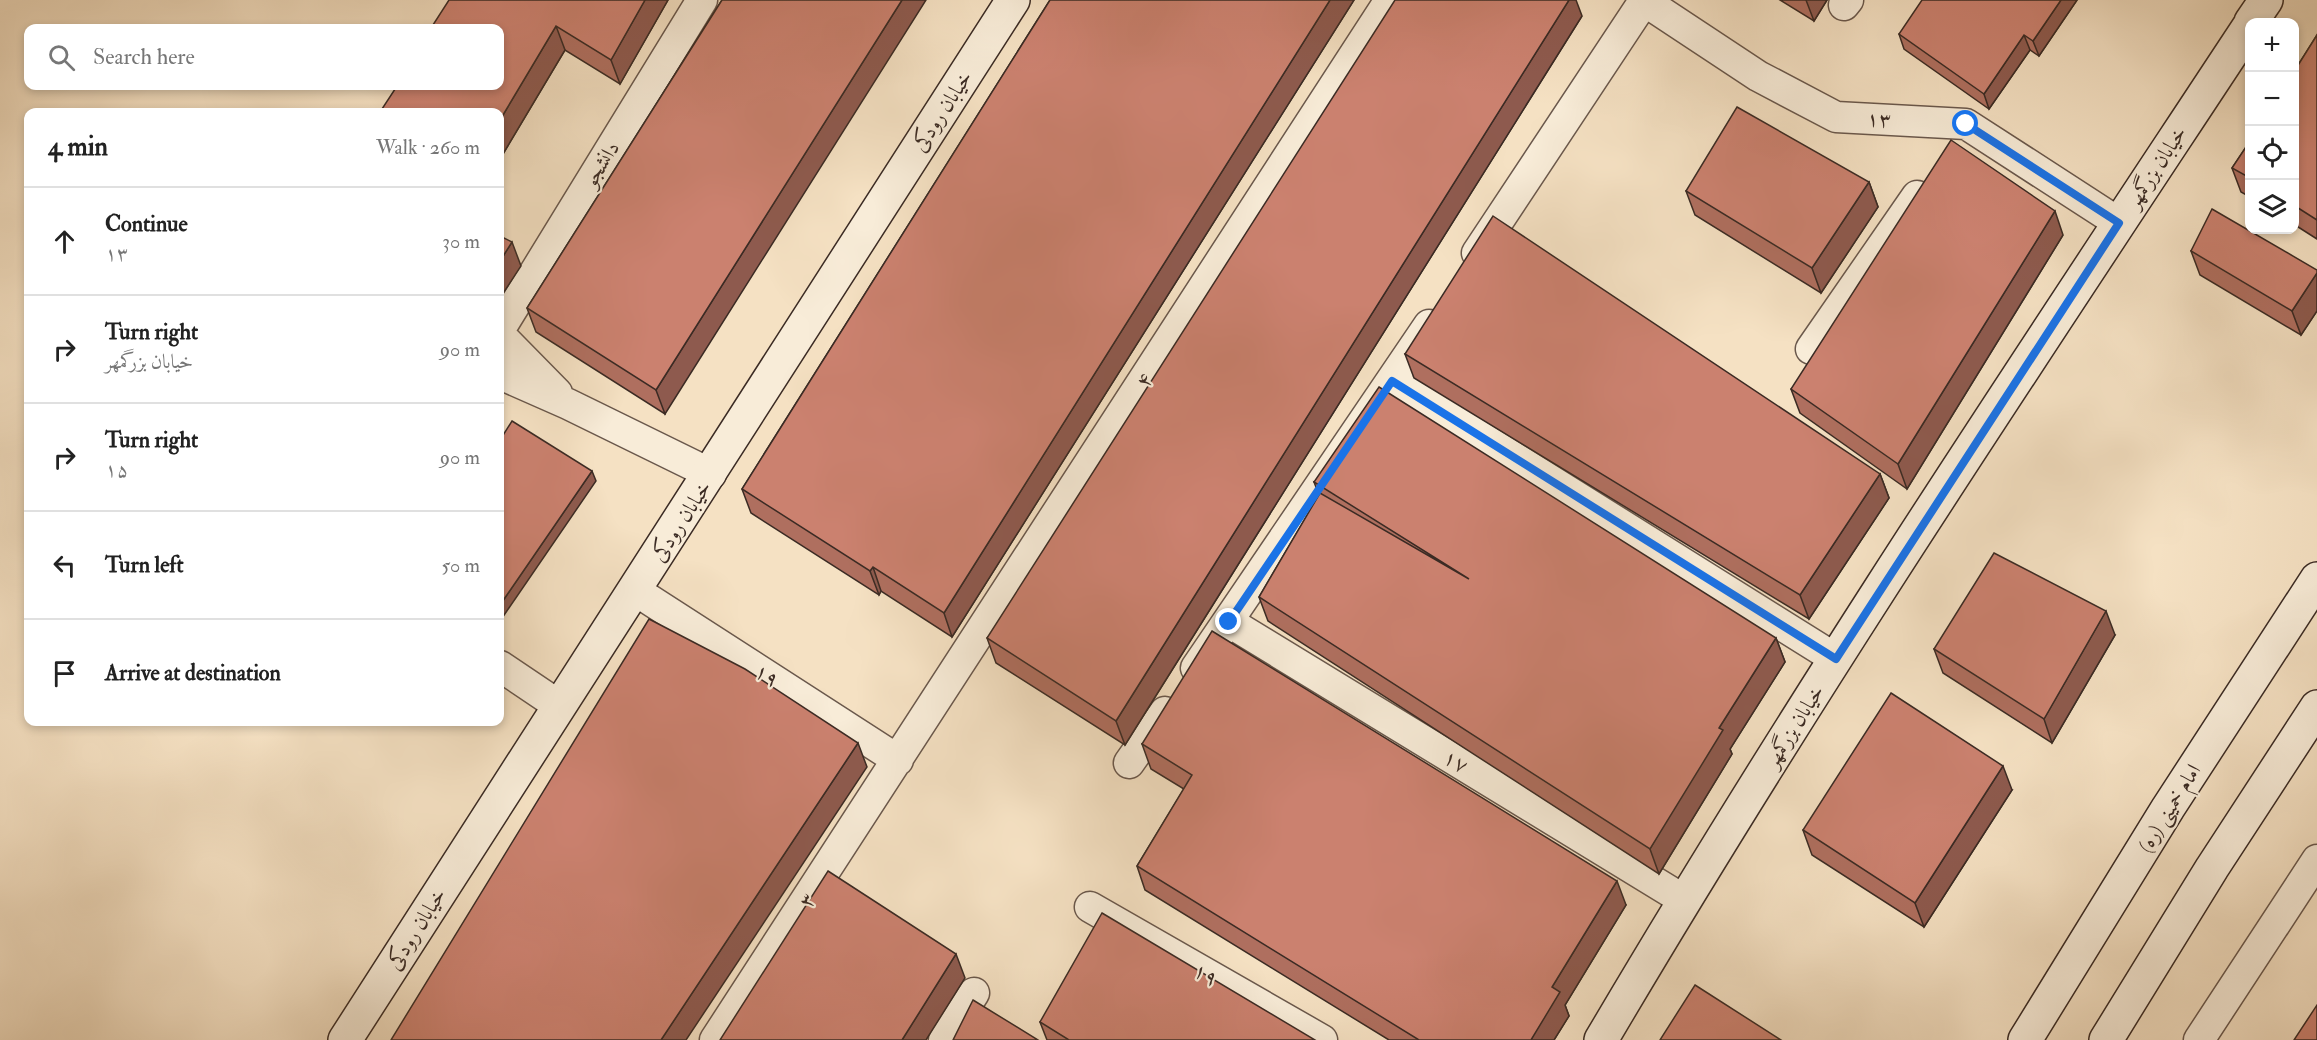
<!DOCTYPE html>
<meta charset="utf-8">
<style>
:root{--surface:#fff;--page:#f2f2f2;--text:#222;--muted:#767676;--line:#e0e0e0}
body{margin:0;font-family:"IM FELL Double Pica",Amiri,serif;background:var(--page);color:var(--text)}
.controls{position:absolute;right:18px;top:18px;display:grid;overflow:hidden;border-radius:12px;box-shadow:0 3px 9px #0003}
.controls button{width:54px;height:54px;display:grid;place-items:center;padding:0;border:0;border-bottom:2px solid var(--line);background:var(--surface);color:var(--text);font:30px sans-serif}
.stop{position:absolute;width:18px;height:18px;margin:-14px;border:4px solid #1a73e8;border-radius:50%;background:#fff}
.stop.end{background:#1a73e8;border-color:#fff;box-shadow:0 2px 6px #0008}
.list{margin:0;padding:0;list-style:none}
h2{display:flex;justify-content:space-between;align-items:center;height:78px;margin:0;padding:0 24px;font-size:26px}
h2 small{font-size:20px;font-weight:400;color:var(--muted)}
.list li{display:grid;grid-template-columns:39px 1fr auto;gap:18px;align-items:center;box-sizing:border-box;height:108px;padding:0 24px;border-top:2px solid var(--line)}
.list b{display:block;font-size:22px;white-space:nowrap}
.list p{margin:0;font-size:20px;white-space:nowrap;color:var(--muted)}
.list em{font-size:20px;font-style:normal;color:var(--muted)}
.icon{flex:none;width:33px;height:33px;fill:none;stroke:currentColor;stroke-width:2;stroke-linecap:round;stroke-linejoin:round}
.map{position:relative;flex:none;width:2317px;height:1040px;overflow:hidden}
.search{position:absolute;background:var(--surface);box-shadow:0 3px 9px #0003;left:24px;top:24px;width:480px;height:66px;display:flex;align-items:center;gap:15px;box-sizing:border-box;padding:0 21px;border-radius:12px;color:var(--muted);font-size:22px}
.panel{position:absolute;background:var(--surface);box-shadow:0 3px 9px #0003;left:24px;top:108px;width:480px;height:618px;border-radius:12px}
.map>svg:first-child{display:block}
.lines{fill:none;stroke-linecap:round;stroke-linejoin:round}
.street-casing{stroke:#6a584c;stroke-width:33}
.secondary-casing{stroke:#3b2b24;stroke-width:36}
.street{stroke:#f8ecd8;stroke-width:30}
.secondary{stroke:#f8ecd8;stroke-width:33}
.wall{fill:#af6f5f;stroke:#3b2b24;stroke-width:1.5}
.shaded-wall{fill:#8e5a4e;stroke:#3b2b24;stroke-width:1.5}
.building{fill:#cb816f;stroke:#3b2b24;stroke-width:1.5}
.route{stroke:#1a73e8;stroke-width:8}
.labels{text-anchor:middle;stroke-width:4.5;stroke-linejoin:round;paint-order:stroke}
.street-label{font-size:21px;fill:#3b2b24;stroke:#f8ecd8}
</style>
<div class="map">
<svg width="2317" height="1040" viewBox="0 0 2317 1040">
<rect width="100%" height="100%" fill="#f5e1c3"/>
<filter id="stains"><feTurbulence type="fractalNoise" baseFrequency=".00333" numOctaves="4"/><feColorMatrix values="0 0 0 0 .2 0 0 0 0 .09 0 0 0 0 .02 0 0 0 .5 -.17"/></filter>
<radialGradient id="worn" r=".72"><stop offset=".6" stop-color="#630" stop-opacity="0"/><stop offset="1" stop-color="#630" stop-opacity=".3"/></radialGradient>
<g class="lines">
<defs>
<path id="street" d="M1643 0 1758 76 1836 117 1966 124 2119 223
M1844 5 1848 0
M1477 253 1644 1
M500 329 702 0
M500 335 557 393
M1811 349 1917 196
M500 374 568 404 711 474
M1392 381 1836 659
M636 591 898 760
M1229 622 1684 900
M500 666 558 705
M1196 668 1429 325
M1129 763 1165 712
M1090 907 1322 1040
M715 1040 1390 0
M944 1040 974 993
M2199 1040 2317 860"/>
<path id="secondary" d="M2251 22 2266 0
M345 1040 1013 0
M1601 1040C1805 694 2029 360 2250 25
M2025 1040 2168 808 2317 579
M2106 1040 2212 868 2317 707"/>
</defs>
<!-- street casing -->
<use href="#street" class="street-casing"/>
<!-- secondary casing -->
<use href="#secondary" class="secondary-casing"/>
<!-- street -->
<use href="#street" class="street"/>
<!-- secondary -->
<use href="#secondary" class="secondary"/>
</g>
<!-- wall -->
<path class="wall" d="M668 0 620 84 565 50 500 159V28Z
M722 0 665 414 536 332 527 308Z
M1050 0H1354L952 637 881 591 879 595 751 513 742 489Z
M1780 0H1827L1814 21Z
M2077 0 2039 56 2030 50 1989 109 1904 49 1899 34Z
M1582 16 1125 745 996 663 987 638Z
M2317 35V239L2295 225V70Z
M2250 141V197L2241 192 2232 168Z
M1869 182 1878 207 1821 293 1695 215 1686 191Z
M2063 235 1907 489 1800 413 1791 389Z
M2191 251 2317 270V311L2301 335 2200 275Z
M1405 354 1880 474 1889 498 1809 619 1414 378Z
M1314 482 1776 638 1785 662 1730 749 1732 754 1659 874 1268 621 1259 597 1319 495Z
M2115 635 2052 743 1943 673 1934 649Z
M1142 744 1626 905 1565 1005 1569 1016 1554 1040H1389L1145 890 1137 866 1184 789 1151 769Z
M2012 790 1924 927 1812 855 1803 830Z
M1040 1022 1315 1040H1047Z"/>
<!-- shaded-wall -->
<path class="shaded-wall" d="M645 0H668L620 84 611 60Z
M902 0H926L665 414 656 390Z
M1330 0H1354L952 637 944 613Z
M1569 0H1576L1582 16 1125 745 1116 721Z
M1806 0H1827L1814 21Z
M2061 0H2077L2039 56 2033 41Z
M556 26 565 50 500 159V120Z
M2024 35 2030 50 1989 109 1984 94Z
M1869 182 1878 207 1821 293 1812 268Z
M2055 211 2063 235 1907 489 1898 464Z
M512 242 521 266 500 298V261Z
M2317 273V311L2301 335 2292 311Z
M592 471 596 481 500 621V605Z
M1880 474 1889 498 1809 619 1800 595Z
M873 567 881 591 879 595 870 571Z
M2106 611 2115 635 2052 743 2044 719Z
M1776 638 1785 662 1730 749 1732 754 1659 874 1650 849 1719 728Z
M858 743 867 767 686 1040H661Z
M2003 766 2012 790 1924 927 1915 903Z
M1617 881 1626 905 1565 1005 1569 1016 1554 1040H1531L1552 987Z
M956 954 965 978 926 1040H902Z"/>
<!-- building -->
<path class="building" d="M449 0H645L611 60 556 26 500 120V112H380L397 86H500V28H431Z
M722 0H902L656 390 527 308Z
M1050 0H1330L944 613 873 567 870 571 742 489Z
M1395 0H1569L1116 721 987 638Z
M1922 0H2061L2033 41 2024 35 1984 94 1899 34Z
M2317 35V220L2295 206V70Z
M1737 107 1869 182 1812 268 1686 191Z
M1951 140 2055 211 1898 464 1791 389Z
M2250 141V178L2232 168Z
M2212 209 2317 270V273L2292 311 2191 251Z
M1493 216 1880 474 1800 595 1405 354Z
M500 236 512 242 500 261Z
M1379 387 1776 638 1719 728 1723 730 1650 849 1259 597 1320 493 1469 579 1314 482Z
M512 421 592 471 500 605V440Z
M1994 553 2106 611 2044 719 1934 649Z
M649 619 745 669 858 743 661 1040H391Z
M1212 631 1617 881 1552 987 1560 992 1531 1040H1419L1137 866 1192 775 1142 744Z
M1891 693 2003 766 1915 903 1803 830Z
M828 871 956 954 902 1040H720Z
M1102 913 1315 1040H1069L1040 1022Z
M1695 985 1781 1040H1660Z
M973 1000 1038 1040H953Z
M2317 1005V1040H2294Z"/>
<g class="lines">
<!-- route -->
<path class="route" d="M1229 622 1392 381 1836 659 2119 223 1966 124"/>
</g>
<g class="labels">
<!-- street labels -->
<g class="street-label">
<text transform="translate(942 111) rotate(-57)" y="7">خیابان رودکی</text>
<text transform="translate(1879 119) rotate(3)" y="7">۱۳</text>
<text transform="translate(601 164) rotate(-58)" y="7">دانشجو</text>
<text transform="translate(2156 167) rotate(-57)" y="7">خیابان بزرگمهر</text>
<text transform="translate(1144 380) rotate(-57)" y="7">۴</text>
<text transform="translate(681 521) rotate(-57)" y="7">خیابان رودکی</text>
<text transform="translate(767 675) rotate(33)" y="7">۱۹</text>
<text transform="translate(1794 726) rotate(-58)" y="7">خیابان بزرگمهر</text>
<text transform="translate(1456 761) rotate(31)" y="7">۱۷</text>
<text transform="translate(2169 808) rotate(-58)" y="7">امام خمینی (ره)</text>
<text transform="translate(807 900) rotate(-57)" y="7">۳</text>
<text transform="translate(416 929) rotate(-58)" y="7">خیابان رودکی</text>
<text transform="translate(1206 974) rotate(30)" y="7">۱۹</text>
</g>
</g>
<rect width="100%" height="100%" filter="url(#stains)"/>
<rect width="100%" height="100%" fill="url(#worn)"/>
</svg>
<div class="controls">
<button>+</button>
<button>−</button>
<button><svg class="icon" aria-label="locate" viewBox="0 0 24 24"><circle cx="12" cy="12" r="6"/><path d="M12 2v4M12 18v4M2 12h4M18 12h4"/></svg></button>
<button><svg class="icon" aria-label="layers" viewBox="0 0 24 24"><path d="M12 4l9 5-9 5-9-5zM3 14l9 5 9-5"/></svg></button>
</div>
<div class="stop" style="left:1966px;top:124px"></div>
<div class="stop end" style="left:1229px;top:622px"></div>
<div class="search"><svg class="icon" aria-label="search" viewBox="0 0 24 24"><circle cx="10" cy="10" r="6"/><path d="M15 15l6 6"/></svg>Search here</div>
<section class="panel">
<h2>4 min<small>Walk · 260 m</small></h2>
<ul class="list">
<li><svg class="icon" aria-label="ahead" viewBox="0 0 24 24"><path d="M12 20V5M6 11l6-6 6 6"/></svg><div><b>Continue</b><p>۱۳</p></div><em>30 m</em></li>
<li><svg class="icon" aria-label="right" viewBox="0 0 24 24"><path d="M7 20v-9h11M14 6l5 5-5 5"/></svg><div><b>Turn right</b><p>خیابان بزرگمهر</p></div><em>90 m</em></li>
<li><svg class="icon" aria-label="right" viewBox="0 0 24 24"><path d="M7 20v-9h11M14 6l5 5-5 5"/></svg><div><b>Turn right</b><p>۱۵</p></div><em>90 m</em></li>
<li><svg class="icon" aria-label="left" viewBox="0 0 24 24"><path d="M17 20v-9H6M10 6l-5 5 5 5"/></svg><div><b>Turn left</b></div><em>50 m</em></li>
<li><svg class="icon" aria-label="arrive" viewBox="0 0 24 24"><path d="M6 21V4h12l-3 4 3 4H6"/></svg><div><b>Arrive at destination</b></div></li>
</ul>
</section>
</div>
